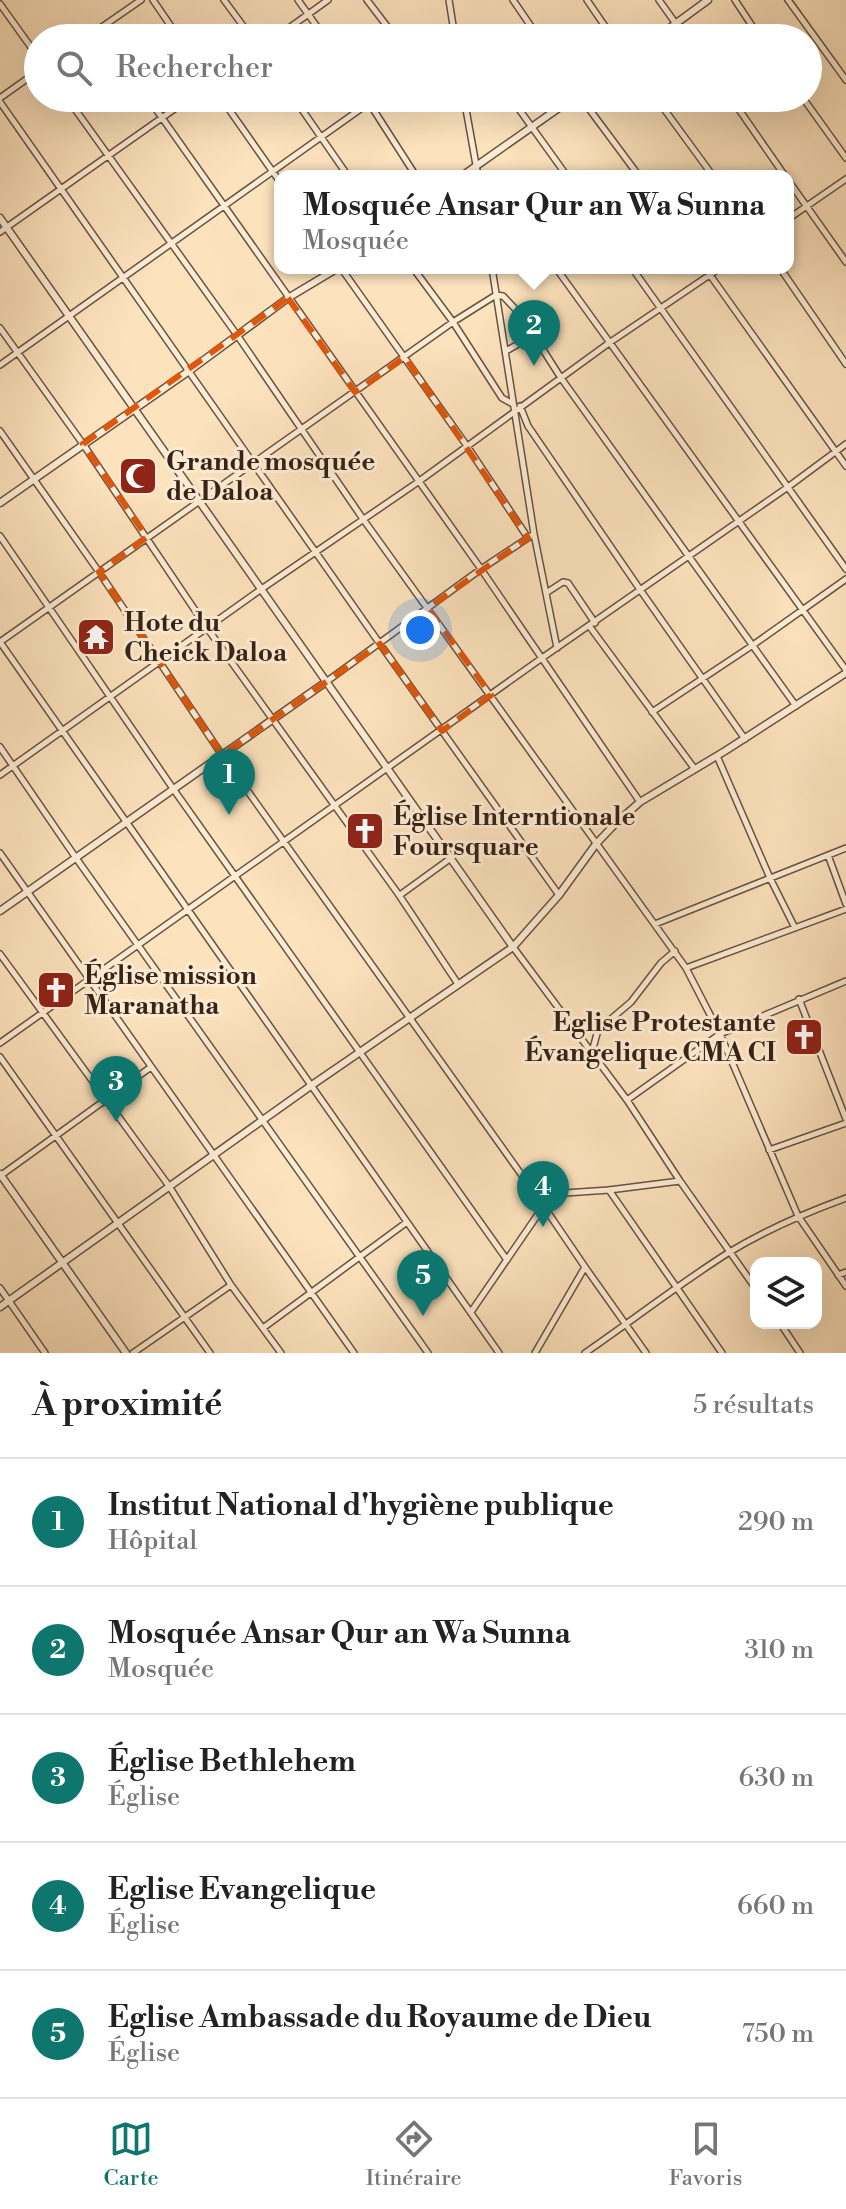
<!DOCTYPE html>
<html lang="fr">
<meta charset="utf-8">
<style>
:root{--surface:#fff;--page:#f6f6f6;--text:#222;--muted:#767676;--line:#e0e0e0;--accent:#0f766e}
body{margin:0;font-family:"Libre Bodoni",serif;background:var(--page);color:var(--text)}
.controls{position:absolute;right:24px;bottom:24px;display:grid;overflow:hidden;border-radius:16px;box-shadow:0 8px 32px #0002}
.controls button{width:72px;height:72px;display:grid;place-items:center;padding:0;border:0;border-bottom:2px solid var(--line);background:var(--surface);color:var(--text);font:40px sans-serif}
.you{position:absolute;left:420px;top:630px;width:28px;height:28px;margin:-20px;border:6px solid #fff;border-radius:50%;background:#1a73e8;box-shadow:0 0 0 12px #1a73e833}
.badge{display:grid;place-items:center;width:52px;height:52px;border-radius:50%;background:var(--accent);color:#fff;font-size:26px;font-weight:700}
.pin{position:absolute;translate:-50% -66px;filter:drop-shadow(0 2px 4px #0008)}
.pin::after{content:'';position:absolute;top:42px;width:28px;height:24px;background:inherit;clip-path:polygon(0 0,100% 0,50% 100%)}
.popup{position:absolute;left:274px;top:170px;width:520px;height:104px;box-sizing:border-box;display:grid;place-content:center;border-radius:16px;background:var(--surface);filter:drop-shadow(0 2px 6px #0005);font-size:26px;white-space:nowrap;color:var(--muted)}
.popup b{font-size:30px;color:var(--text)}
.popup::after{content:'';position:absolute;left:50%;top:100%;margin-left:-16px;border:16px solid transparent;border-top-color:var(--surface)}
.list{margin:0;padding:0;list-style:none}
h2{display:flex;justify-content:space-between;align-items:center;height:104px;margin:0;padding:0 32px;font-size:34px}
h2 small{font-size:26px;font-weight:400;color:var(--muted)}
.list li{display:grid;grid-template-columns:52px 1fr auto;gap:24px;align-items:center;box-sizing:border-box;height:128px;padding:0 32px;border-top:2px solid var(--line)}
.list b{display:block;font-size:30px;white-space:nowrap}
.list p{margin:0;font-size:26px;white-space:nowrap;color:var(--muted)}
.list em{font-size:26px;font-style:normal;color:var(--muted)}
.icon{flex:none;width:44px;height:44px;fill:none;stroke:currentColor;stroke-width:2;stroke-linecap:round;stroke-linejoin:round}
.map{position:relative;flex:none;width:846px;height:1353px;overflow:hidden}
.search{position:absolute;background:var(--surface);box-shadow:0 8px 32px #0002;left:24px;right:24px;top:24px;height:88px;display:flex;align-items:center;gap:20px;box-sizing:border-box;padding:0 28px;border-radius:44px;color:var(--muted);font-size:30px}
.sheet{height:744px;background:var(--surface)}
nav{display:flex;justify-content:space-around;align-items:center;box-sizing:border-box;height:112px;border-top:2px solid var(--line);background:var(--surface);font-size:22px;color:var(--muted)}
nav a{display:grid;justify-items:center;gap:4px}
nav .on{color:var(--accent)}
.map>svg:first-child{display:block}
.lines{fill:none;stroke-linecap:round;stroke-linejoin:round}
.stream{stroke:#7a7d7a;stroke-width:2}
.minor-casing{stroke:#685240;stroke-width:8}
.tertiary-casing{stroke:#685240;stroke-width:9}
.minor{stroke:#fdecd4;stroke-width:5}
.tertiary{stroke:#fdecd4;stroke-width:6}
.marked{fill:none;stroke:#df560c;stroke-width:6;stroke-dasharray:16 10;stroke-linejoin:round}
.labels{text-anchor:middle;stroke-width:6;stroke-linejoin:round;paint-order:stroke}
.poi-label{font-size:26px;font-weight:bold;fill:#372216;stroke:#fdecd4;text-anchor:start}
</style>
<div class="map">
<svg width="846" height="1353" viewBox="0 0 846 1353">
<rect width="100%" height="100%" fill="#fce2bd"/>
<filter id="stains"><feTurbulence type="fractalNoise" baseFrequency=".0025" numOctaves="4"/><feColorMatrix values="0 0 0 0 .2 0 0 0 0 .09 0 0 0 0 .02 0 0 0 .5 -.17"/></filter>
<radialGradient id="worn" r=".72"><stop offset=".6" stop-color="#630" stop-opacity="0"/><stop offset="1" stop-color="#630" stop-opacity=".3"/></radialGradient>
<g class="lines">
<!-- stream -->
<path class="stream" d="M792 0 846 76"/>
<defs>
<path id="minor" d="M153 0 179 38
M224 0 252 38
M298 0 325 38
M367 0 396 38
M449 0 455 38
M513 0 539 38
M587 0 613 38
M659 0 686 38
M735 0 760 38
M788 0 846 80
M0 4 38 57
M453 31 466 38
M86 38 141 0
M275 38 328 0
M0 98 38 71
M67 98 237 335 363 519 686 968 720 1034 798 1216 846 1286
M148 98 481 569 640 802
M221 98 280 182
M294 98 348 176
M366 98 416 176
M464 98 478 176
M511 98 567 176
M581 98 639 176
M656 98 713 176
M731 98 785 176
M803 98 846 158
M0 102 380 644 559 895
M788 180 846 262
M788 219 846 179
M0 232 190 98
M341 268 467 446 528 538
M413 268 453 322 502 398 513 404
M492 268 534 534 557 648
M556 268 846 670
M632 268 846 569
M705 268 846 466
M780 268 846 364
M0 328 83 444 207 628 399 895 458 984
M506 351 534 335
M0 365 376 98
M520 406 528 426 641 591 745 739
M0 431 99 572 222 755 536 1195 585 1267 646 1353
M0 536 174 790 507 1260
M546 593 563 582 568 583 595 623
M590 627 694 768
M0 642 453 322 496 295 503 296 521 315 561 378 796 706
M0 642 499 1353
M326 682 481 569 534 534
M652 712 753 645 846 579
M0 747 76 858 428 1353
M717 756 770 878 795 928
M0 775 260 590 418 482 609 343 720 268
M0 853 354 1353
M828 855 846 904
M400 895 451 858
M655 924 846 848
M513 947 627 1100 680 1181 756 1289
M0 954 169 1186 231 1285 281 1353
M686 968 846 909
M799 999 846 1119
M0 1043 542 658 788 487 846 444
M592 1052 598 1030 631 1002 661 963 675 951
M0 1057 210 1353
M627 1100 720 1034 846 981
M769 1150 846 1123
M0 1176 151 1067
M609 1190 722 1353
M536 1195 609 1190 680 1181
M838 1275 846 1272
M0 1288 45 1353
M471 1312 543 1207
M780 1323 800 1353
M263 1328 407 1222
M133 1353 231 1285
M535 1353 585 1267
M585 1353C633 1320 679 1284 728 1253 765 1230 805 1213 846 1198"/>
<path id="tertiary" d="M656 38 708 0
M462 176 573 98
M0 218 513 947
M0 503 189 371 288 298 338 268
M0 911 326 682
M0 1174 126 1353
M0 1307 312 1085 513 947 559 895 596 844 615 824 640 802 725 751 846 673"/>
</defs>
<!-- minor casing -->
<use href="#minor" class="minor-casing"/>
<!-- tertiary casing -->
<use href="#tertiary" class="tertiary-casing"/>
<!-- minor -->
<use href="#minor" class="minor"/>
<!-- tertiary -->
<use href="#tertiary" class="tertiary"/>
</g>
<!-- marked area -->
<path class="marked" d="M288 298 355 392 405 357 528 538 428 608 491 695 442 731 380 644 222 755 99 572 147 537 83 444Z"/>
<!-- icons -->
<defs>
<symbol id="mosque-square" viewBox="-11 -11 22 22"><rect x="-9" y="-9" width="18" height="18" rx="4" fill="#8f2418" stroke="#fdecd4"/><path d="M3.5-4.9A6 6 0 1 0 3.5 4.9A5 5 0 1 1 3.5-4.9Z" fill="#fff"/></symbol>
<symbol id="temple-square" viewBox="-11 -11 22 22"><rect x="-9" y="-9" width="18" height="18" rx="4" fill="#8f2418" stroke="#fdecd4"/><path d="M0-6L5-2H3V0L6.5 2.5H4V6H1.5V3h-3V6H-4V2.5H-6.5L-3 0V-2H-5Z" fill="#fff"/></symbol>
<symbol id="church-square" viewBox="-11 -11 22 22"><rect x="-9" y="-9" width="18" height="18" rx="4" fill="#8f2418" stroke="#fdecd4"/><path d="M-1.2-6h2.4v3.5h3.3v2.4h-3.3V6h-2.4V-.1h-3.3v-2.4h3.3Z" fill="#fff"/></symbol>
</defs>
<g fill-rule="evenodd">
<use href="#mosque-square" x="116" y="454" width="44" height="44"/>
<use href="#temple-square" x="74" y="615" width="44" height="44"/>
<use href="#church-square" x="343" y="809" width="44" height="44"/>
<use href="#church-square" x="34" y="968" width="44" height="44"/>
<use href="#church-square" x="782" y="1015" width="44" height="44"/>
</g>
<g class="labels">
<!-- poi labels -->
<g class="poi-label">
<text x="166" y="470">Grande mosquée<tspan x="166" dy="30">de Daloa</tspan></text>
<text x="124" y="631">Hote du<tspan x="124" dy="30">Cheick Daloa</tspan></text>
<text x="393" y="825">Église Interntionale<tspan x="393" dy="30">Foursquare</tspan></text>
<text x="84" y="984">Église mission<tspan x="84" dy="30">Maranatha</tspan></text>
<text x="776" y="1031" text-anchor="end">Eglise Protestante<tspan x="776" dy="30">Évangelique CMA CI</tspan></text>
</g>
</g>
<rect width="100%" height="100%" filter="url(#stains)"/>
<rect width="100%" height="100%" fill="url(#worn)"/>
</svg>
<div class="controls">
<button><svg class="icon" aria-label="layers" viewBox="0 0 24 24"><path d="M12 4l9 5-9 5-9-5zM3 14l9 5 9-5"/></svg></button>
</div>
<div class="you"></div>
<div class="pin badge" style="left:229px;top:815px">1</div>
<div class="pin badge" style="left:534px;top:366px">2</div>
<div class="popup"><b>Mosquée Ansar Qur an Wa Sunna</b>Mosquée</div>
<div class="pin badge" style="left:116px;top:1122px">3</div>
<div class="pin badge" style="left:543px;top:1227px">4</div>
<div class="pin badge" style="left:423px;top:1316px">5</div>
<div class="search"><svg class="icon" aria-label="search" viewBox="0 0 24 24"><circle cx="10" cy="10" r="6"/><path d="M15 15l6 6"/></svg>Rechercher</div>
</div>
<section class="sheet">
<h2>À proximité<small>5 résultats</small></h2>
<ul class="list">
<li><span class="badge">1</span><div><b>Institut National d'hygiène publique</b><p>Hôpital</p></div><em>290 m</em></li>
<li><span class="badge">2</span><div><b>Mosquée Ansar Qur an Wa Sunna</b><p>Mosquée</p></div><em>310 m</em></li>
<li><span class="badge">3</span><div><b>Église Bethlehem</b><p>Église</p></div><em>630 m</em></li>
<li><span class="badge">4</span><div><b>Eglise Evangelique</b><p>Église</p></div><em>660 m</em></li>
<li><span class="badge">5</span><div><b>Eglise Ambassade du Royaume de Dieu</b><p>Église</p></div><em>750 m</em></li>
</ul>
</section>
<nav>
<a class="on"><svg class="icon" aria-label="map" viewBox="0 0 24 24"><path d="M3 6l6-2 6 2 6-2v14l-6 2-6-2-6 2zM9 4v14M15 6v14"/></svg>Carte</a>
<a><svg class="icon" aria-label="directions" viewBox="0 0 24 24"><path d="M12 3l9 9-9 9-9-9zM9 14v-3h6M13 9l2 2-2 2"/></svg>Itinéraire</a>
<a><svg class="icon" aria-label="saved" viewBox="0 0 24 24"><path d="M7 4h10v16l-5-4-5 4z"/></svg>Favoris</a>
</nav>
